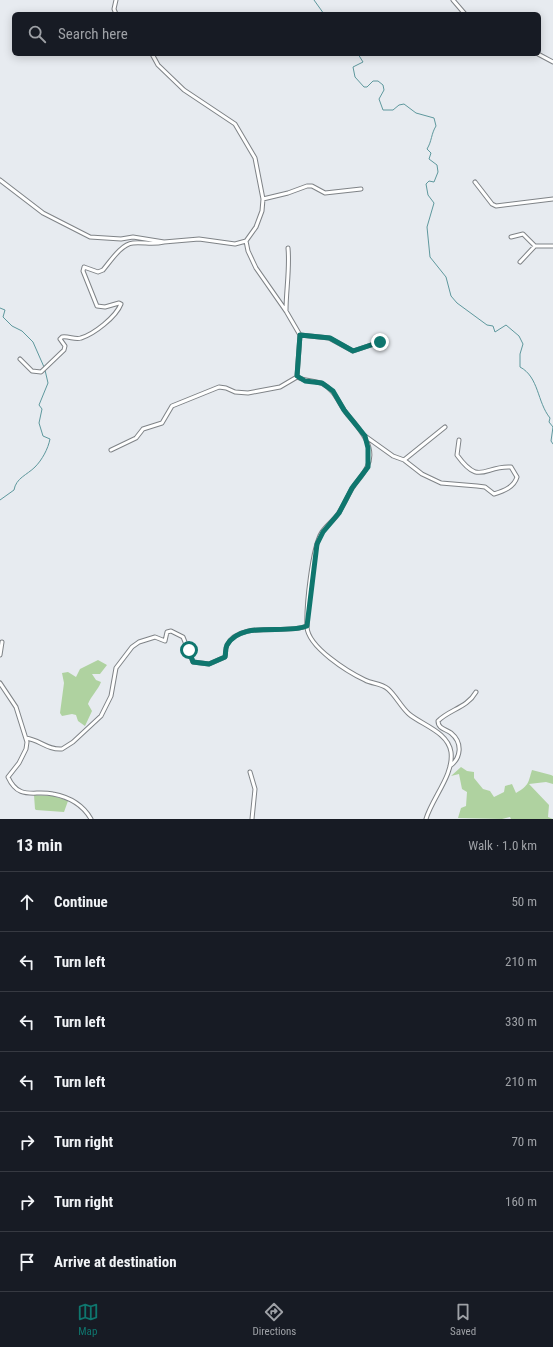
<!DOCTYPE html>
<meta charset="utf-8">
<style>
:root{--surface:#171b24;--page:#242831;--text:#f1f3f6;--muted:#9ea1a6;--line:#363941;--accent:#0f766e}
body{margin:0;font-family:"Roboto Condensed",sans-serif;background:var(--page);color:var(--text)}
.stop{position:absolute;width:12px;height:12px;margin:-9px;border:3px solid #0f766e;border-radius:50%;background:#fff}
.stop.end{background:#0f766e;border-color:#fff;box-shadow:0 1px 4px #0008}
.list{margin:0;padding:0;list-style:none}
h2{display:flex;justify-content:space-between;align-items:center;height:52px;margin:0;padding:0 16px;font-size:17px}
h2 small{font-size:13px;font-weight:400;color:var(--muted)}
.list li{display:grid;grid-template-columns:26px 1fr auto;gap:12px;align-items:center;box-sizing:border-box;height:60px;padding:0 16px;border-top:1px solid var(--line)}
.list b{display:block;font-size:15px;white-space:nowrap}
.list em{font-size:13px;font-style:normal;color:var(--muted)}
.icon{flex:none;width:22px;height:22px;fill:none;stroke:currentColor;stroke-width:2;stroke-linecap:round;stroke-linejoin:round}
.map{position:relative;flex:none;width:553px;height:819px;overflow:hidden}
.search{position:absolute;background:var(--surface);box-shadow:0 2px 10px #0003;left:12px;right:12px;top:12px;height:44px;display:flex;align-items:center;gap:10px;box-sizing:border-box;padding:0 14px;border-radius:6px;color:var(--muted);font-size:15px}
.sheet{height:472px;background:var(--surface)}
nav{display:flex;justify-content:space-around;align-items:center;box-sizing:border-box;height:56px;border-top:1px solid var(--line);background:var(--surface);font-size:11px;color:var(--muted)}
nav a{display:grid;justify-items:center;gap:2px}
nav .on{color:var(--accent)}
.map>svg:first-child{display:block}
.green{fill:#afd2a0}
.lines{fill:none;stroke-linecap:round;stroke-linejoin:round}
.stream{stroke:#5e989d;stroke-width:1}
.minor-casing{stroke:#7f8387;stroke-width:5}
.minor{stroke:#fff;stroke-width:3}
.route{stroke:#0f766e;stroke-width:5}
</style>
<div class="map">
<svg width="553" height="819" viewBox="0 0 553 819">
<rect width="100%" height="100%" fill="#e7ebf0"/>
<!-- green -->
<path class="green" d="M98 660 107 665 100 674H92L96 680 101 682C98 690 91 696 88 704L92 711 85 726 78 721 76 715 72 714 62 716 60 713 64 683 62 673 68 672 76 677 80 669Z
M461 767 467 771 474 772V778L483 789 490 791 494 797 504 792 505 786 512 784 516 793C530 785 528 782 532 770L551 775 553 776V784L546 782 529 784 549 805 548 817 553 819H511L510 817 502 819 458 818 461 808 466 806 467 792 462 789 459 774 451 776Z
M34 795 54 796 68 801 64 812 36 810 35 809Z"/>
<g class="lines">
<!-- stream -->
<path class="stream" d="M314 0 324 14
M358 54 363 62 353 67 355 77 364 87H367L373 81H378L383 85 384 90 379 99 383 110H393L399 105 404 104 416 113 434 118 436 126C431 134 432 141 427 149L431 153 429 159 437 165 438 172 434 182 429 181 426 184 428 195 434 203 427 227 430 257 446 277 451 296 457 303 487 325 493 326 495 332 506 325 519 336 523 344 520 354V367C539 377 537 402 550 418L549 422 553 427 551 441 553 444
M0 308 5 310 3 317 12 326 22 331 33 342 44 367
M0 500 14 490C16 478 27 475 35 467 42 460 48 449 50 439L43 436 39 423 42 409 39 405 48 383 45 370"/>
<defs>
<path id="minor" d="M116 0 114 9 116 14
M453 0 465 14
M152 54 158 65 184 90 235 124 255 158 263 199 262 211 256 227 246 241 248 251 256 268 286 311 300 335 297 377C307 382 315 380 323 384 335 390 339 404 347 414 359 428 377 447 367 467 364 474 357 481 353 487 348 495 344 505 338 514 334 520 327 525 322 532 312 547 306 607 307 627 308 647 348 672 365 680 372 684 381 683 388 689 396 696 401 707 409 714 422 725 448 732 451 752 454 775 432 798 426 819
M538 54 553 62
M0 180 43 213 90 237 121 239 133 237 164 242 199 239 235 244 246 241
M475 182 492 204 496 206 553 199
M263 199 288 193 307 186H312L325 193 361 189
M511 237 523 234 535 246
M520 262 535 246H553
M286 311C286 290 290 269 288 248
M300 335 329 338 353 351 380 342
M20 359 32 371 41 372 64 350 65 346 60 339 62 337C69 336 75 340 81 338 94 334 116 317 121 304L119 303 105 307 97 306 83 271 84 267 98 272 103 270C110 262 121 244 133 243 145 242 152 245 164 242
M365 436 393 456 404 460 445 427
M111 450 136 438 143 429 162 423 172 406 219 387 226 388 235 392 248 393 280 387 297 377
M404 460 422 474 441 483 477 486 485 487 494 494C504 491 514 487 517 477L511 467C484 465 480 487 457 455L459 440
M0 655 2 642
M0 683 16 707 27 742 26 749 19 763 8 777C19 801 34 790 53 794 69 797 83 805 91 819
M26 738C40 740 47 750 62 749L73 742 101 716 111 696 116 668 132 647 139 642 155 637 165 641 167 632 171 631 183 637 193 662 209 664 225 657C226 653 225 649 227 645 240 620 285 635 307 626
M450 766C461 758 463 743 451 733 446 729 438 729 438 721 450 709 467 708 476 692
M250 772 255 789 252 819"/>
</defs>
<!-- minor casing -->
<use href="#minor" class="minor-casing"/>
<!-- minor -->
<use href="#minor" class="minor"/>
</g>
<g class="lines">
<!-- route -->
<path class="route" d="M189 650 193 662 209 664 225 657C226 653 225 649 227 645 241 620 284 635 307 626L317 544 323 532 339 513 352 488 368 467V448L365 436 344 410 333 391 322 383 305 381 297 376 300 335 330 338 353 351 380 342"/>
</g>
</svg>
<div class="stop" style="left:189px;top:650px"></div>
<div class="stop end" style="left:380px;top:342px"></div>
<div class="search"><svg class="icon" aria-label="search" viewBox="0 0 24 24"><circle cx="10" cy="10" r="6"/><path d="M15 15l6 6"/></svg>Search here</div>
</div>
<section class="sheet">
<h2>13 min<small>Walk · 1.0 km</small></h2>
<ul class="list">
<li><svg class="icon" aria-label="ahead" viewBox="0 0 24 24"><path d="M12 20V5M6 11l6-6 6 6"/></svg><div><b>Continue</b></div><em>50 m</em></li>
<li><svg class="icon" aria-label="left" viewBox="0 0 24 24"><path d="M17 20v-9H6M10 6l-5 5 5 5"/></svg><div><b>Turn left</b></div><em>210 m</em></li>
<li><svg class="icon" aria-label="left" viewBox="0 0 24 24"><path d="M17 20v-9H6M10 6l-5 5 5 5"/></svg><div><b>Turn left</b></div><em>330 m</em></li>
<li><svg class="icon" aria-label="left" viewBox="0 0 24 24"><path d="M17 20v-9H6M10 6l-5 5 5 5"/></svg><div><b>Turn left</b></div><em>210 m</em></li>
<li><svg class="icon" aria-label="right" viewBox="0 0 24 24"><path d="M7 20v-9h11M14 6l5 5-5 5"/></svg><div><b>Turn right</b></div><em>70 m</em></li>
<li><svg class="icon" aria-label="right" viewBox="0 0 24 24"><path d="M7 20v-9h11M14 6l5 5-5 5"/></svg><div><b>Turn right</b></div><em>160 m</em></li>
<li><svg class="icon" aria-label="arrive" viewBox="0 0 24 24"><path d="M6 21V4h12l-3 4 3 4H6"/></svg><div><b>Arrive at destination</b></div></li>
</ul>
</section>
<nav>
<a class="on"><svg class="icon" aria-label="map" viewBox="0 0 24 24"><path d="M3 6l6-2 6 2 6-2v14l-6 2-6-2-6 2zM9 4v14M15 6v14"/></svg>Map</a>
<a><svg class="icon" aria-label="directions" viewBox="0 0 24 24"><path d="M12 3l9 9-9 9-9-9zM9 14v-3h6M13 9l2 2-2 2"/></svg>Directions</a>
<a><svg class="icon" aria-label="saved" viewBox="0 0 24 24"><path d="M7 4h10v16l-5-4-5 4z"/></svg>Saved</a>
</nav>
